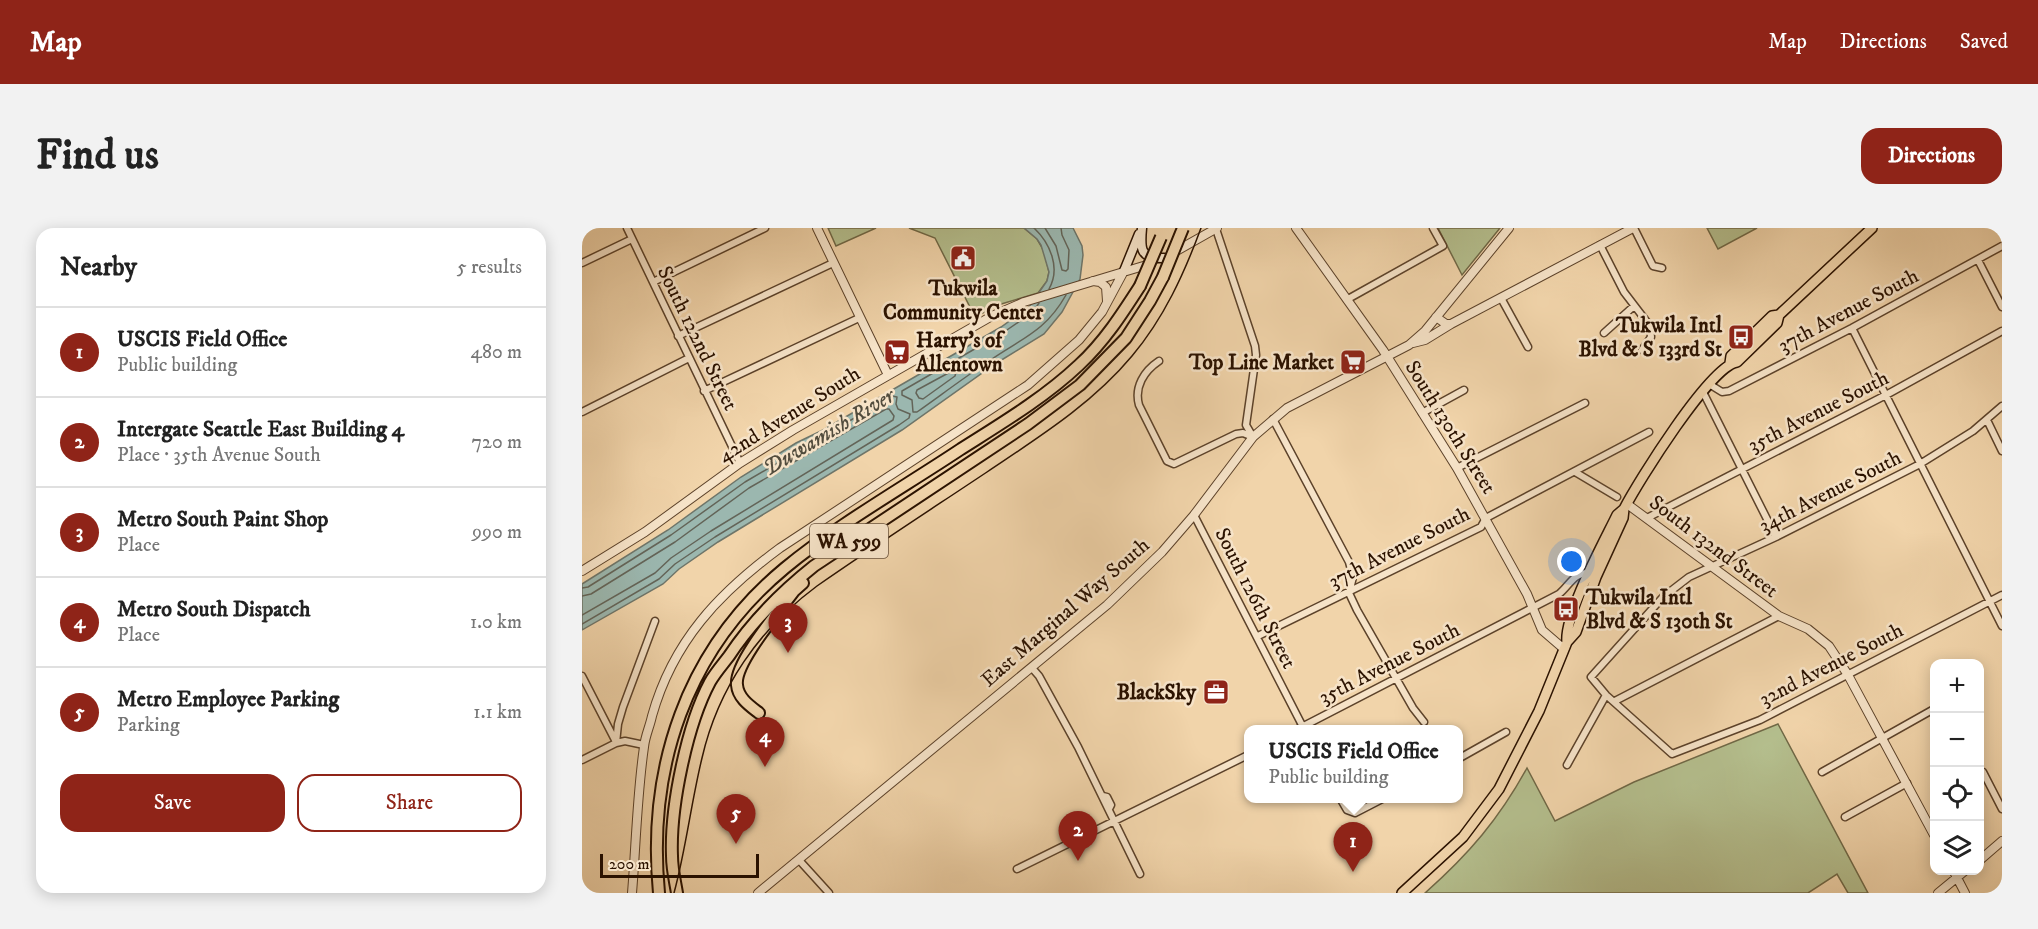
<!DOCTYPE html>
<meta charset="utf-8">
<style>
:root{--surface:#fff;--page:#f2f2f2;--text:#222;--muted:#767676;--line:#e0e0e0;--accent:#8f2418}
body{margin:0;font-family:"IM FELL DW Pica",serif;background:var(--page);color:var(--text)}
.controls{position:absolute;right:18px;bottom:18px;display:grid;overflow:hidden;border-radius:12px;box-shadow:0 3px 15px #0003}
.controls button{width:54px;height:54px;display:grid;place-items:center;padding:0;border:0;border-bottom:2px solid var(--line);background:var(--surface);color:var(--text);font:30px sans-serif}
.scale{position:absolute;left:18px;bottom:15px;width:159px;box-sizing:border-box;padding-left:6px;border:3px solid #2b1200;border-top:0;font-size:16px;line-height:21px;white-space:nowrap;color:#2b1200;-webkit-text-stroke:4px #f6e3c8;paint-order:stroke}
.you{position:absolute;left:990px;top:334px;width:21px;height:21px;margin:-15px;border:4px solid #fff;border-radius:50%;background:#1a73e8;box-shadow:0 0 0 9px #1a73e833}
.badge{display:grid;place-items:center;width:39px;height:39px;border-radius:50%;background:var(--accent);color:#fff;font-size:20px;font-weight:700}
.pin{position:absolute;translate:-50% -50px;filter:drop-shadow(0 2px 3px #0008)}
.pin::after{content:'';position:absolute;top:32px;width:21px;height:18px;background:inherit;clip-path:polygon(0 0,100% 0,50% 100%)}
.popup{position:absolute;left:662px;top:497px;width:219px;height:78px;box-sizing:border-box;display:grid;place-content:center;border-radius:12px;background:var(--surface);filter:drop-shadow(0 2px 4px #0005);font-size:20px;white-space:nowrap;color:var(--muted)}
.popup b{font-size:22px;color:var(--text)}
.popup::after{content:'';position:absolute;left:50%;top:100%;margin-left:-12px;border:12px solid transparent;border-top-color:var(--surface)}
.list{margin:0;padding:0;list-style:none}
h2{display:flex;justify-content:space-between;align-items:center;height:78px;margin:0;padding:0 24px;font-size:26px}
h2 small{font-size:20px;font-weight:400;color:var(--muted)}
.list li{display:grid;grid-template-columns:39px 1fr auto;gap:18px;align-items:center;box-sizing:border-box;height:90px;padding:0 24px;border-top:2px solid var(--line)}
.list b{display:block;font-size:22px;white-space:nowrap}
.list p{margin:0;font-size:20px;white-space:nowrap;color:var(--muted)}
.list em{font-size:20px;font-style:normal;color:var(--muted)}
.actions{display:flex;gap:12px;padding:18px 24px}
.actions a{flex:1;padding:14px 0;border:2px solid var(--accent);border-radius:18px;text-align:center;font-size:21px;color:var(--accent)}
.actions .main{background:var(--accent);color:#fff}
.icon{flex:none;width:33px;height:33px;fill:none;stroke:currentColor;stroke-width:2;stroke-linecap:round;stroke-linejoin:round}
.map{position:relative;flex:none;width:1420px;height:665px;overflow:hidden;border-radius:18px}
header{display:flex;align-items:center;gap:36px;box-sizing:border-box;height:84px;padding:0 30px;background:var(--accent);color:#fff}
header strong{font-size:28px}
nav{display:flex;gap:33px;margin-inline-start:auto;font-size:21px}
.intro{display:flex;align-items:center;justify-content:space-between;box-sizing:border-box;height:144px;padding:0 36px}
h1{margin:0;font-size:42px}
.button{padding:15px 27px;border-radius:18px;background:var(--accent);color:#fff;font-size:21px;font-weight:700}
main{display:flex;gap:36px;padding:0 36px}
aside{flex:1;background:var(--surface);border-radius:18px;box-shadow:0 3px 15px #0003}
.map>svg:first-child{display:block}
.green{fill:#b4be8d;stroke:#706846;stroke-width:1.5}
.water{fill:#9bb7af;stroke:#6e7569;stroke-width:1.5}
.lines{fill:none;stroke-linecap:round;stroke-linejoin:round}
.shore{stroke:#636458;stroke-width:1.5}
.minor-casing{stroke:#5c422a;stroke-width:9}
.tertiary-casing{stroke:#5c422a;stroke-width:10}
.secondary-casing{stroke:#2b1200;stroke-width:11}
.primary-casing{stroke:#2b1200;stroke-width:12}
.motorway-casing{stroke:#2b1200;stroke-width:14}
.minor{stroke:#f6e3c8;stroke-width:6}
.tertiary{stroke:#f6e3c8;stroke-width:8}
.secondary{stroke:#f6e3c8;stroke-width:8}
.primary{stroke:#f1d4aa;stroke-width:9}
.motorway{stroke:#f1d4aa;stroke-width:10}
.tram{stroke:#2b1200;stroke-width:1.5}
.motorway-bridge-casing{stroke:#2b1200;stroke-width:14;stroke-linecap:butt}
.motorway-bridge{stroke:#f1d4aa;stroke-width:10}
.labels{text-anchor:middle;stroke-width:5;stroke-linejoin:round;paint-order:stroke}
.shield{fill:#f6e3c8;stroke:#68513c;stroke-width:1.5}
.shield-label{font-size:20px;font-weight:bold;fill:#2b1200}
.poi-label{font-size:21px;font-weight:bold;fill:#2b1200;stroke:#f6e3c8;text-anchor:end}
.street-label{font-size:21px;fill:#2b1200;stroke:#f6e3c8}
.water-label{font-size:22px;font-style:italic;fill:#524c3d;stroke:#f6e3c8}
</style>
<header>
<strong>Map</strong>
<nav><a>Map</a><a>Directions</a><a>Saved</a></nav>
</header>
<div class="intro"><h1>Find us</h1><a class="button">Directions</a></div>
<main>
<aside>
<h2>Nearby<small>5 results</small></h2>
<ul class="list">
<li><span class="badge">1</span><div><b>USCIS Field Office</b><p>Public building</p></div><em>480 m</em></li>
<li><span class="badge">2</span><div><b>Intergate Seattle East Building 4</b><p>Place · 35th Avenue South</p></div><em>720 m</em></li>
<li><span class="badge">3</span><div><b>Metro South Paint Shop</b><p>Place</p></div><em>990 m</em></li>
<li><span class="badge">4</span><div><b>Metro South Dispatch</b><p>Place</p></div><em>1.0 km</em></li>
<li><span class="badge">5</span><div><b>Metro Employee Parking</b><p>Parking</p></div><em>1.1 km</em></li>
</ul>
<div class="actions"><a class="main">Save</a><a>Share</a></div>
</aside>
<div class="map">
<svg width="1420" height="665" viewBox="0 0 1420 665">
<rect width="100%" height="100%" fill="#f1d4aa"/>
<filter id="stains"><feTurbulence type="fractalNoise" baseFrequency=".00333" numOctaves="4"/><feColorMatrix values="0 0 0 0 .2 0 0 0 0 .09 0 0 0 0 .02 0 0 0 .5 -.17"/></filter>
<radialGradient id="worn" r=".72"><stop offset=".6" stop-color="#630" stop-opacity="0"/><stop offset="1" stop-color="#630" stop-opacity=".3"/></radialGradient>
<!-- green -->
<path class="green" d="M246 0H294L254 18Z
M327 0H442L455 11 462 23 467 44 465 53 456 65 416 77 393 89 353 10Z
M856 0H918L880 47Z
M1125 0H1175L1136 21Z
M1196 496 1286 665H1266L1255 646 1226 665H843C887 626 917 591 945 540L973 593 1052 554Z"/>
<!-- water -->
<path class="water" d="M442 0H491L500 18 501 27 498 51 480 84 462 106 413 136 320 202 136 314 97 341 81 356 0 402V356L86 302 159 249 214 215 241 202 419 99 447 79 465 53 467 44 459 17 455 11Z"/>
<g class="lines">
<!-- shore -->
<path class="shore" d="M452 0C468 15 479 40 467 61
M463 0 474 18 480 42 484 43 486 41 487 22 480 7 479 0
M457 75 451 84 422 104 320 163V167L330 172 331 184H335C359 167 383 149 407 133 440 110 463 104 484 67
M370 143 374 144 373 148 341 171 337 170 334 165 335 162Z
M0 360 6 359 89 307 163 254 310 168 315 169 314 176 316 181 328 186 327 190 317 197 133 309 93 336 77 351 0 396
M0 368 9 366 93 314 167 260 304 181H307L312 188 311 192 129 303 89 330 73 345 0 387"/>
<defs>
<path id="minor" d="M45 0 158 235
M1052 0 1071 38 1080 40
M634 1 673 118 674 127 664 197 671 209
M1018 17 1042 64 1068 98 1069 109 1060 122
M1396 32 1420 79
M0 35 50 11
M71 54 183 0
M919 70 946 119
M766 71 861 18 851 0
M1270 100 1420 398
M1022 105 1052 78
M96 108 251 35
M577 133C562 143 552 159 557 177L585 233 592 236 654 206 661 205 671 209
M1127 156 1140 164 1147 163 1270 100 1420 18
M122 163 277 90
M1121 164 1194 309
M1420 178 1391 203 1338 236 1194 309 1107 349 1081 369 1009 449 1024 467 1090 526 1178 492 1420 367
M0 184 107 130
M840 185 882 162
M691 191 767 334 771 349 767 365 775 382 831 480 842 494
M1405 192 1420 223
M875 240 1003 175
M993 244 1035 269
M612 287 722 501
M1065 290 1304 167 1420 103
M676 408 899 299 904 290 1067 204
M450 440 457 448 496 519 558 646
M0 448 34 514
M1033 473 1197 388
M714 502 977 366C987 358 992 344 1007 345
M34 515 36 496 41 479 73 393
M876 531 924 504
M0 532 34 515 43 513 62 517
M985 537 1024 467
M1240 544 1352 481
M1401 544 1420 581
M521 568 525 569 529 577 527 581
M758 570 765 582 773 585 802 570
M1263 589 1325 555
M217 632 247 665
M435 641 666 527"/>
<path id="tertiary" d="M235 0 306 147
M714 0 801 122 875 240 945 366 960 402 982 421
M589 26 635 0
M511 53 518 54 524 59 525 73
M854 89 864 96H869L1051 0
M831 115 843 112 869 96
M1045 276 1197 388 1226 401 1247 418 1266 447 1352 607
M0 343 63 304 158 235 211 202 410 88 442 74 568 36
M1398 632 1420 613
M1371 642 1383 665
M50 665C54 617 55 567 62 519 63 508 68 498 70 488 91 413 137 365 198 320L446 157 497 112 520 84 542 43
M176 665 525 377 580 324 612 287 671 209 705 180 827 117 843 103 927 0
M1356 665 1384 642"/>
<path id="secondary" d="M560 0C558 21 558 31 582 30
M542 43 557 6"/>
<path id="primary" d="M1148 135 1149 128 1190 88 1197 87 1290 0
M985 414C982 387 1022 314 1035 287L1042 281
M820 665 881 609 917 561 957 483 985 414 994 404 1014 349 1041 290 1042 281C1056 254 1128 138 1155 134L1195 95 1197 87"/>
<path id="motorway" d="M177 485C168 478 156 470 155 457 152 435 198 382 212 363L221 355
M77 665C65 540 104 422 203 340 255 297 322 259 379 221 420 195 462 170 497 137 522 114 540 86 558 58
M95 665C93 653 90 641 90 628 88 579 105 497 128 454 133 445 141 436 147 428 171 392 198 365 232 338L446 196 498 157 544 110 568 73 581 49"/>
</defs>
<!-- minor casing -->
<use href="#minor" class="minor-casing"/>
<!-- tertiary casing -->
<use href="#tertiary" class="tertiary-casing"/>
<!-- secondary casing -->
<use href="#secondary" class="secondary-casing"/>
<!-- primary casing -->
<use href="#primary" class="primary-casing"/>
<!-- motorway casing -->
<use href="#motorway" class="motorway-casing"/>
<!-- minor -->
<use href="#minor" class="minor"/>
<!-- tertiary -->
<use href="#tertiary" class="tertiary"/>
<!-- secondary -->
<use href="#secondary" class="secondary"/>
<!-- primary -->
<use href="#primary" class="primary"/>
<!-- motorway -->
<use href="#motorway" class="motorway"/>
<!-- tram -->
<path class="tram" d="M92 665C104 621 109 575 120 530 136 460 177 401 235 358 291 319 348 282 405 244 457 209 510 176 550 128 582 90 602 46 619 0"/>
<defs>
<path id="motorway-bridge" d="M581 49 601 0
M558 58 579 9"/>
</defs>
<!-- motorway-bridge casing -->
<use href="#motorway-bridge" class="motorway-bridge-casing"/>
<!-- motorway-bridge -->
<use href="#motorway-bridge" class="motorway-bridge"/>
</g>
<!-- icons -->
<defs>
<symbol id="civic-square" viewBox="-11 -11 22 22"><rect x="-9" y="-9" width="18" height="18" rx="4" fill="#8f2418" stroke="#f6e3c8"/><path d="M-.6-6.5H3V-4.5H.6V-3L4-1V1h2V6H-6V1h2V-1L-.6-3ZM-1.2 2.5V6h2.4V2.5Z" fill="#fff"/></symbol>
<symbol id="bus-square" viewBox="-11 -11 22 22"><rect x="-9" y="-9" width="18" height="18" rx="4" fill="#8f2418" stroke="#f6e3c8"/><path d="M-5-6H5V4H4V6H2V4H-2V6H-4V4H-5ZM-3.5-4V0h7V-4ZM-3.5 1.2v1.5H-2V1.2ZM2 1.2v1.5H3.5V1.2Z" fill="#fff"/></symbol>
<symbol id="supermarket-square" viewBox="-11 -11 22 22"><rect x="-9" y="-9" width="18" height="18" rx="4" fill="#8f2418" stroke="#f6e3c8"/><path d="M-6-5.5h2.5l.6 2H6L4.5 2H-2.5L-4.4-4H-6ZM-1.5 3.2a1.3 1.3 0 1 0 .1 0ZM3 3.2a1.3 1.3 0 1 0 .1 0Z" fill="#fff"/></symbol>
<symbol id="office-square" viewBox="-11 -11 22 22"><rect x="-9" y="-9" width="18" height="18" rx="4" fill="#8f2418" stroke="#f6e3c8"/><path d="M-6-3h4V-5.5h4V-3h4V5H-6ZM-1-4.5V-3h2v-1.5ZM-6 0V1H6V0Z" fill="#fff"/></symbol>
</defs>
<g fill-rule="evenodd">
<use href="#civic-square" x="366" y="15" width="30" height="30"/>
<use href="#bus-square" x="1144" y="94" width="30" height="30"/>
<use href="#supermarket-square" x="300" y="109" width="30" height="30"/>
<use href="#supermarket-square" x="756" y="119" width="30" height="30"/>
<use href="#bus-square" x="969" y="366" width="30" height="30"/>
<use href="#office-square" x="619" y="449" width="30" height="30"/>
</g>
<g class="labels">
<!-- shield labels -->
<rect class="shield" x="228" y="296" width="78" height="34" rx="4.5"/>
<g class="shield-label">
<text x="267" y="320">WA 599</text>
</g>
<!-- poi labels -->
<g class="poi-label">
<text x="381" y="67" text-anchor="middle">Tukwila<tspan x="381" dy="24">Community Center</tspan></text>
<text x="1140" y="104">Tukwila Intl<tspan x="1140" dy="24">Blvd &amp; S 133rd St</tspan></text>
<text x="334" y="119" text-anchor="start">Harry's of<tspan x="334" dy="24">Allentown</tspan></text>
<text x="752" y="141">Top Line Market</text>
<text x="1004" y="376" text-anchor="start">Tukwila Intl<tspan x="1004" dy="24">Blvd &amp; S 130th St</tspan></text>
<text x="614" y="471">BlackSky</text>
</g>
<!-- street labels -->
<g class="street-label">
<text transform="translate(1266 82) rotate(-28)" y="7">37th Avenue South</text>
<text transform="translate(116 110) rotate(64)" y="7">South 122nd Street</text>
<text transform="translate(1236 183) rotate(-27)" y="7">35th Avenue South</text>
<text transform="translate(207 186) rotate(-32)" y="7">42nd Avenue South</text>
<text transform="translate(869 199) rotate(58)" y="7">South 130th Street</text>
<text transform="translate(1248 263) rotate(-27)" y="7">34th Avenue South</text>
<text transform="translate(1132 318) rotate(37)" y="7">South 132nd Street</text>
<text transform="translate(817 319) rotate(-27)" y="7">37th Avenue South</text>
<text transform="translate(674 370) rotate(63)" y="7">South 126th Street</text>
<text transform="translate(483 384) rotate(-41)" y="7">East Marginal Way South</text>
<text transform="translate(807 435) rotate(-27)" y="7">35th Avenue South</text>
<text transform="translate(1249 436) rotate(-27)" y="7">32nd Avenue South</text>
</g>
<!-- water labels -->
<g class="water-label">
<text transform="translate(246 203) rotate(-31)" y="8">Duwamish River</text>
</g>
</g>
<rect width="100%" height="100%" filter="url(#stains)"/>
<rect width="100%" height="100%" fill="url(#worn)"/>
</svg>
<div class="controls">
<button>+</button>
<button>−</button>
<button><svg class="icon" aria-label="locate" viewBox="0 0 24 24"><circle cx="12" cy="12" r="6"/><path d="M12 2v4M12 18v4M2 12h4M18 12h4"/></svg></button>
<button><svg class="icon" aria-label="layers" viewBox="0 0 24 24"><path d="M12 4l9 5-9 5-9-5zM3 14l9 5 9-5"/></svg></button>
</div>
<div class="scale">200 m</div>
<div class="you"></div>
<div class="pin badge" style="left:771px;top:644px">1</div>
<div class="popup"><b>USCIS Field Office</b>Public building</div>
<div class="pin badge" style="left:496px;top:633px">2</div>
<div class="pin badge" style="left:206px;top:425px">3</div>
<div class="pin badge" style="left:183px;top:539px">4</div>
<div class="pin badge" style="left:154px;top:616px">5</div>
</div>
</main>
